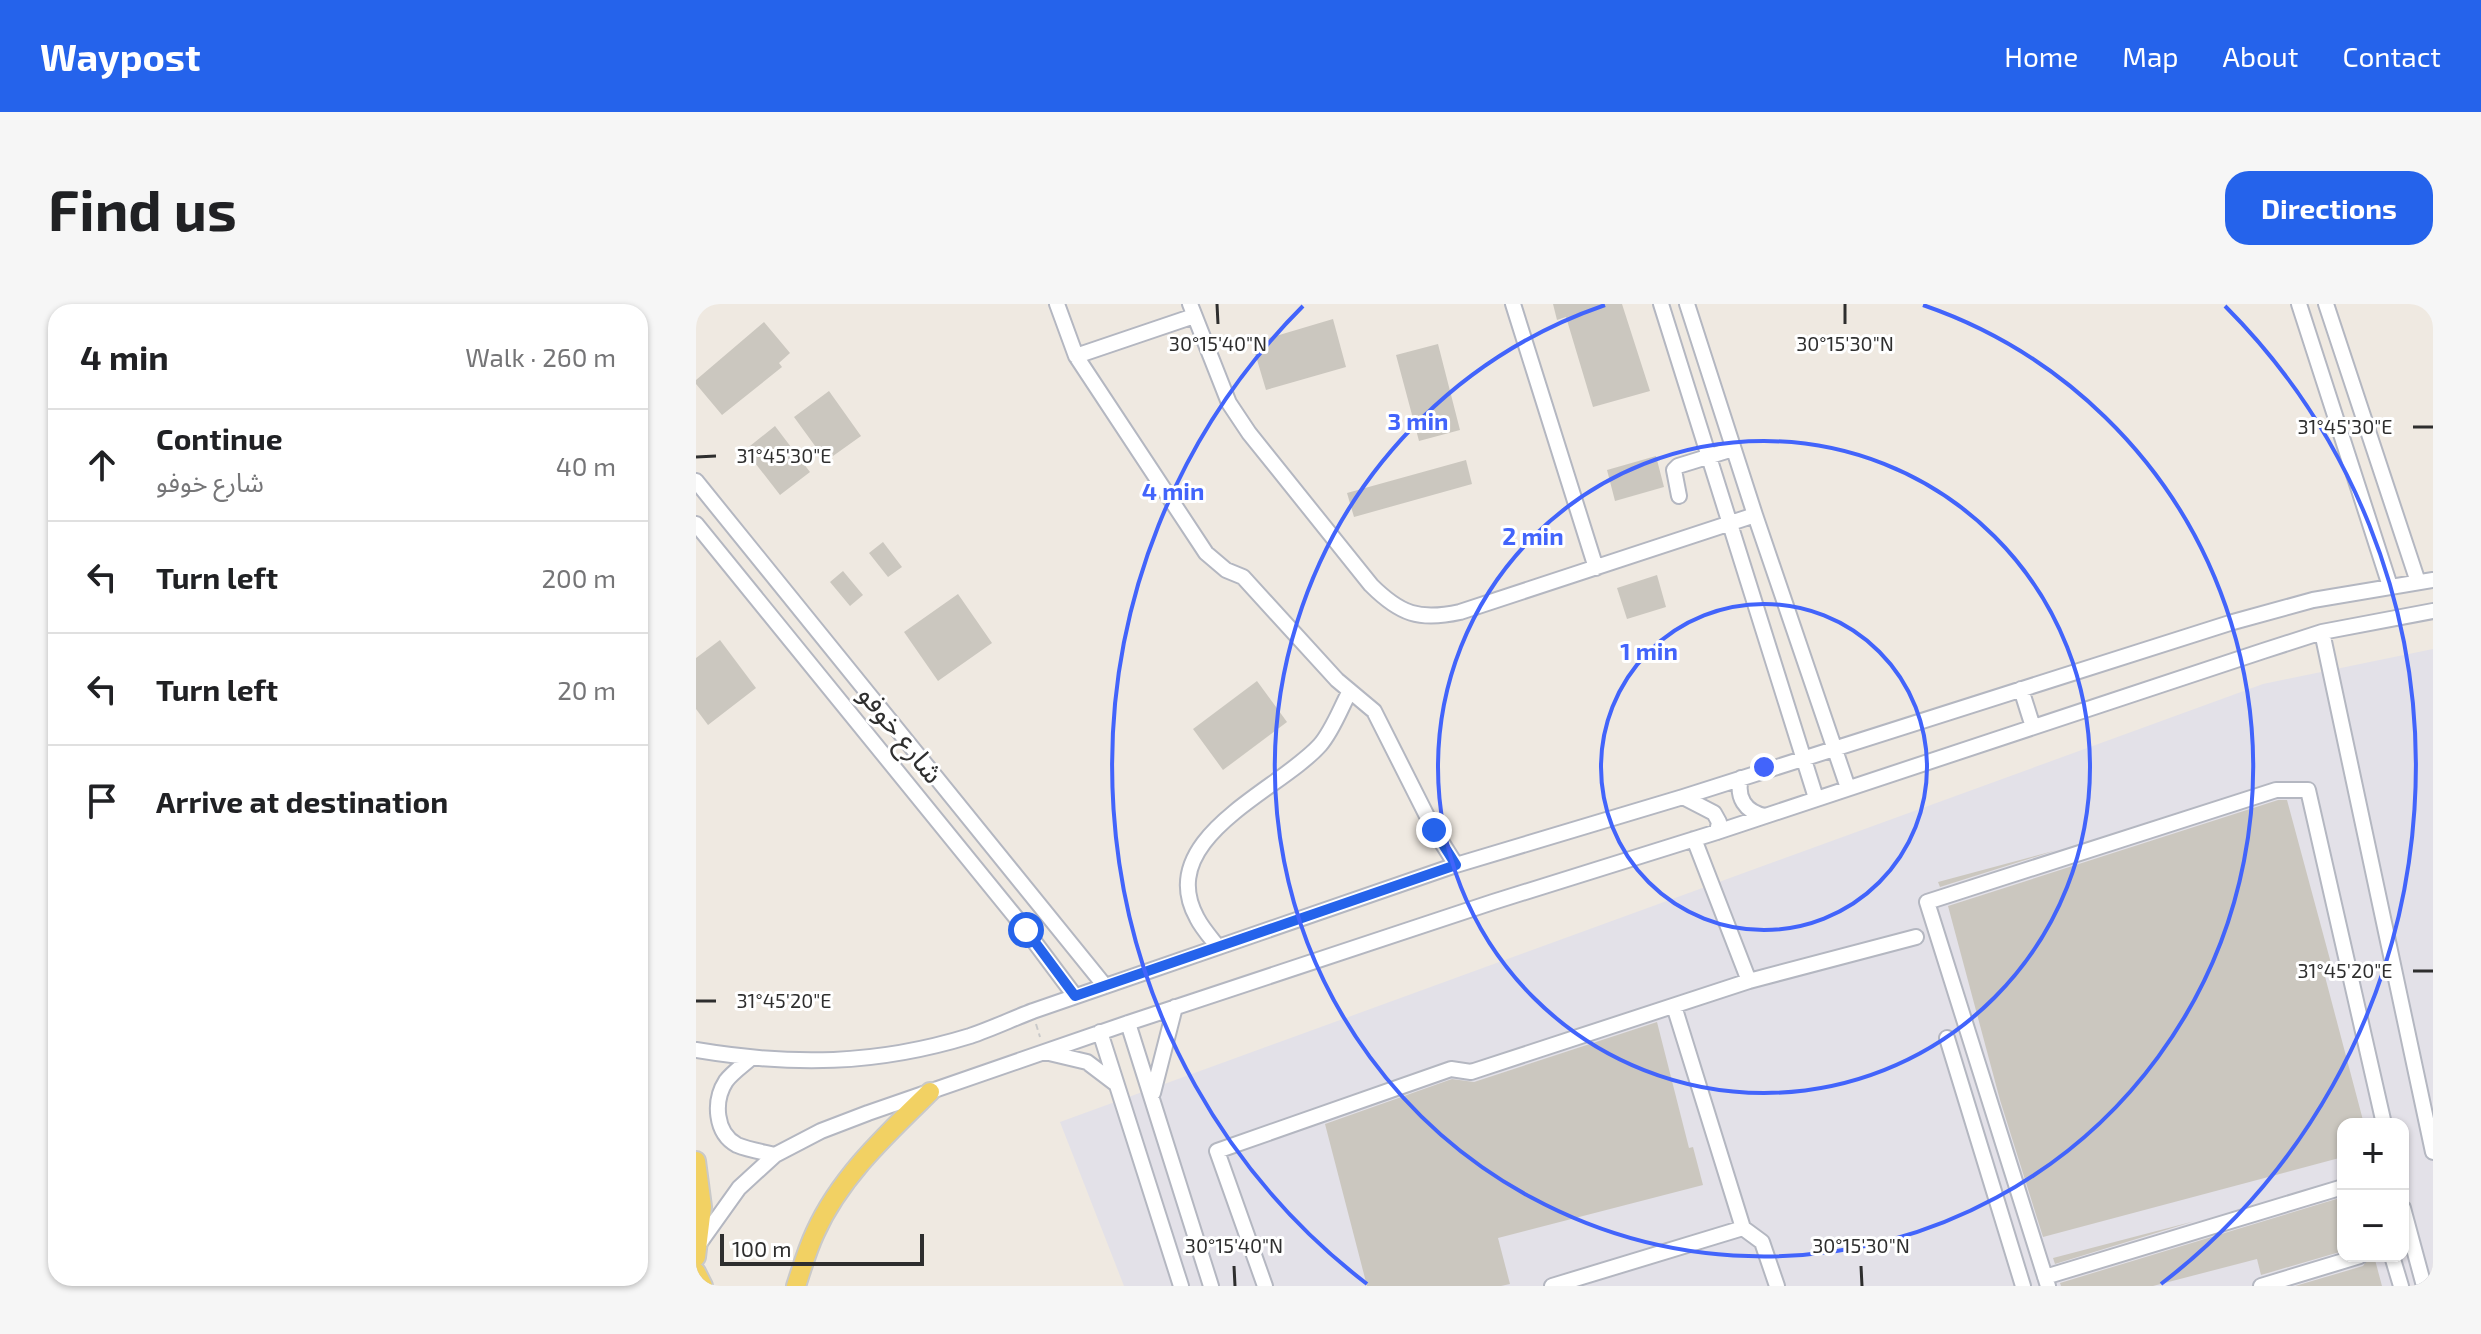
<!DOCTYPE html>
<meta charset="utf-8">
<style>
:root{--surface:#fff;--page:#f6f6f6;--text:#202124;--muted:#757577;--line:#e0e0e0;--accent:#2563eb}
body{margin:0;font-family:"Exo 2","Noto Sans Arabic",sans-serif;background:var(--page);color:var(--text)}
.controls{position:absolute;right:24px;bottom:24px;display:grid;overflow:hidden;border-radius:16px;box-shadow:0 2px 6px #0004}
.controls button{width:72px;height:72px;display:grid;place-items:center;padding:0;border:0;border-bottom:2px solid var(--line);background:var(--surface);color:var(--text);font:40px sans-serif}
.scale{position:absolute;left:24px;bottom:20px;width:204px;box-sizing:border-box;padding-left:8px;border:4px solid #2e2e2e;border-top:0;font-size:22px;line-height:28px;white-space:nowrap;color:#2e2e2e;-webkit-text-stroke:6px #fff;paint-order:stroke}
.stop{position:absolute;width:24px;height:24px;margin:-18px;border:6px solid #2563eb;border-radius:50%;background:#fff}
.stop.end{background:#2563eb;border-color:#fff;box-shadow:0 2px 8px #0008}
.list{margin:0;padding:0;list-style:none}
h2{display:flex;justify-content:space-between;align-items:center;height:104px;margin:0;padding:0 32px;font-size:34px}
h2 small{font-size:26px;font-weight:400;color:var(--muted)}
.list li{display:grid;grid-template-columns:52px 1fr auto;gap:24px;align-items:center;box-sizing:border-box;height:112px;padding:0 32px;border-top:2px solid var(--line)}
.list b{display:block;font-size:30px;white-space:nowrap}
.list p{margin:0;font-size:26px;white-space:nowrap;color:var(--muted)}
.list em{font-size:26px;font-style:normal;color:var(--muted)}
.icon{flex:none;width:44px;height:44px;fill:none;stroke:currentColor;stroke-width:2;stroke-linecap:round;stroke-linejoin:round}
.map{position:relative;flex:none;width:1737px;height:982px;overflow:hidden;border-radius:24px}
header{display:flex;align-items:center;gap:48px;box-sizing:border-box;height:112px;padding:0 40px;background:var(--accent);color:#fff}
header strong{font-size:38px}
nav{display:flex;gap:44px;margin-inline-start:auto;font-size:28px}
.intro{display:flex;align-items:center;justify-content:space-between;box-sizing:border-box;height:192px;padding:0 48px}
h1{margin:0;font-size:56px}
.button{padding:20px 36px;border-radius:24px;background:var(--accent);color:#fff;font-size:28px;font-weight:700}
main{display:flex;gap:48px;padding:0 48px}
aside{flex:1;background:var(--surface);border-radius:24px;box-shadow:0 2px 6px #0004}
.map>svg:first-child{display:block}
.industrial{fill:#e3e1e8;fill-rule:evenodd}
.building{fill:#cbc7bf}
.lines{fill:none;stroke-linecap:round;stroke-linejoin:round}
.minor-casing{stroke:#b4b7c1;stroke-width:18}
.major-casing{stroke:#c9c9c9;stroke-width:22}
.path{stroke:#c9c9c9;stroke-width:2;stroke-dasharray:6 4;stroke-linecap:butt}
.minor{stroke:#fff;stroke-width:14}
.major{stroke:#f2d163;stroke-width:18}
.route{stroke:#2563eb;stroke-width:10}
.ticks{fill:none;stroke:#2e2e2e;stroke-width:3}
.ring{fill:none;stroke:#4264fb;stroke-width:4}
.labels{text-anchor:middle;stroke-width:6;stroke-linejoin:round;paint-order:stroke}
.street-label{font-size:28px;fill:#2e2e2e;stroke:#fff}
.ticks-label{font-size:20px;text-anchor:middle;fill:#2e2e2e;stroke:#fff;stroke-width:6;stroke-linejoin:round;paint-order:stroke}
.centre{fill:#4264fb;stroke:#fff;stroke-width:4}
.ring-label{font-size:24px;text-anchor:middle;font-weight:bold;fill:#4264fb;stroke:#fff;stroke-width:6;stroke-linejoin:round;paint-order:stroke}
</style>
<header>
<strong>Waypost</strong>
<nav><a>Home</a><a>Map</a><a>About</a><a>Contact</a></nav>
</header>
<div class="intro"><h1>Find us</h1><a class="button">Directions</a></div>
<main>
<aside>
<h2>4 min<small>Walk · 260 m</small></h2>
<ul class="list">
<li><svg class="icon" aria-label="ahead" viewBox="0 0 24 24"><path d="M12 20V5M6 11l6-6 6 6"/></svg><div><b>Continue</b><p>شارع خوفو</p></div><em>40 m</em></li>
<li><svg class="icon" aria-label="left" viewBox="0 0 24 24"><path d="M17 20v-9H6M10 6l-5 5 5 5"/></svg><div><b>Turn left</b></div><em>200 m</em></li>
<li><svg class="icon" aria-label="left" viewBox="0 0 24 24"><path d="M17 20v-9H6M10 6l-5 5 5 5"/></svg><div><b>Turn left</b></div><em>20 m</em></li>
<li><svg class="icon" aria-label="arrive" viewBox="0 0 24 24"><path d="M6 21V4h12l-3 4 3 4H6"/></svg><div><b>Arrive at destination</b></div></li>
</ul>
</aside>
<div class="map">
<svg width="1737" height="982" viewBox="0 0 1737 982">
<rect width="100%" height="100%" fill="#efe9e1"/>
<!-- industrial -->
<path class="industrial" d="M1737 345V982H428L364 818 1567 380ZM1647 820H1707V952H1647Z"/>
<!-- building -->
<path class="building" d="M857 0H926L954 87 897 103 870 13 861 16Z
M637 15 650 63 570 86 556 39Z
M68 18 94 49 83 59 86 63 26 111 0 80V76Z
M742 40 764 126 723 137 700 51Z
M133 87 165 132 130 157 98 113Z
M79 122 114 168 84 191 49 146Z
M960 152 968 183 919 197 911 166Z
M770 156 776 180 658 213 651 189Z
M187 238 206 263 192 273 173 249Z
M147 267 167 291 154 302 134 278Z
M961 271 970 303 931 315 921 284Z
M262 290 296 339 242 377 208 328Z
M24 336 60 384 12 421 0 405V354Z
M561 377 591 418 527 466 497 425Z
M1582 496H1591L1636 663 1627 665 1668 820H1647V853L1347 933 1304 796 1252 602Z
M1361 546 1244 583 1242 578Z
M961 718 993 844 997 843 1007 881 802 934 814 980 805 982H671L629 820 756 775 778 778Z
M1647 893V947L1565 971 1561 955 1457 982H1365L1364 979Z
M1499 917 1359 960 1357 954Z
M1674 952H1678L1686 982H1599L1667 962Z"/>
<g class="lines">
<defs>
<path id="minor" d="M361 0 380 52 510 249 530 266 547 273 641 376 678 407 738 526 760 561
M494 0 533 99 553 129 675 281C704 310 723 317 764 308L1059 211
M817 0 900 264
M965 0 1120 494
M991 0 1059 211 1152 484
M1603 0 1694 282
M1630 0 1722 278
M380 52 498 12
M0 177 409 682
M983 192 978 166 982 162 1037 145
M0 220 322 616 379 692
M1626 328 1737 848
M1325 385 1337 423
M1045 474C1040 493 1049 508 1069 512
M987 493 1018 509 1023 518 1021 528
M998 535 1053 677
M522 643C515 634 506 624 501 614 457 534 583 487 624 441 637 426 645 403 654 387
M978 702 1047 924 1066 938 1081 982
M432 719 515 982
M404 728 485 982
M1251 734 1327 982
M0 746C96 762 180 761 274 732 295 725 316 715 337 707L760 561 987 493 1537 318 1617 296 1737 276
M349 748 391 758 420 780
M54 755C46 762 36 769 30 777 17 797 19 829 41 841 53 846 67 848 79 851
M457 789 479 703
M1707 904 1728 982
M3 940 43 884 79 851 125 827 172 809 432 719 797 598 1021 528 1567 347 1626 328 1737 307
M1696 952 1705 982
M1349 973 1647 883
M569 982 521 847 755 765 775 768 1053 677 1220 633
M856 982 1047 924
M1352 982 1231 598 1580 486H1612L1688 820
M1565 982 1664 952"/>
<path id="major" d="M0 857 6 903 0 953
M0 968 7 982
M100 982C106 964 111 946 119 929 144 873 191 830 234 788"/>
</defs>
<!-- minor casing -->
<use href="#minor" class="minor-casing"/>
<!-- major casing -->
<use href="#major" class="major-casing"/>
<!-- path -->
<path class="path" d="M340 720 344 733"/>
<!-- minor -->
<use href="#minor" class="minor"/>
<!-- major -->
<use href="#major" class="major"/>
</g>
<g class="lines">
<!-- route -->
<path class="route" d="M330 626 379 692 760 561 738 526"/>
</g>
<!-- ticks -->
<path class="ticks" d="M521 0 522 20M1149 0V20M1717 123H1737M0 153 20 152M1717 667H1737M0 697H20M538 962 539 982M1165 962 1166 982"/>
<!-- distance rings -->
<g class="ring">
<circle cx="1068" cy="463" r="163"/>
<circle cx="1068" cy="463" r="326"/>
<path d="M1227 1A489 489 0 1 1 909 1"/>
<path d="M671 980A652 652 0 0 1 607 2M1529 2A652 652 0 0 1 1465 980"/>
</g>
<g class="labels">
<!-- street labels -->
<g class="street-label">
<text transform="translate(205 430) rotate(51)" y="10">شارع خوفو</text>
</g>
</g>
<g class="ticks-label">
<text x="522" y="47">30°15'40"N</text>
<text x="1149" y="47">30°15'30"N</text>
<text x="1649" y="130">31°45'30"E</text>
<text x="88" y="159">31°45'30"E</text>
<text x="1649" y="674">31°45'20"E</text>
<text x="88" y="704">31°45'20"E</text>
<text x="538" y="949">30°15'40"N</text>
<text x="1165" y="949">30°15'30"N</text>
</g>
<circle cx="1068" cy="463" r="12" class="centre"/>
<g class="ring-label">
<text x="722" y="126">3 min</text>
<text x="477" y="196">4 min</text>
<text x="837" y="241">2 min</text>
<text x="953" y="356">1 min</text>
</g>
</svg>
<div class="controls">
<button>+</button>
<button>−</button>
</div>
<div class="scale">100 m</div>
<div class="stop" style="left:330px;top:626px"></div>
<div class="stop end" style="left:738px;top:526px"></div>
</div>
</main>
